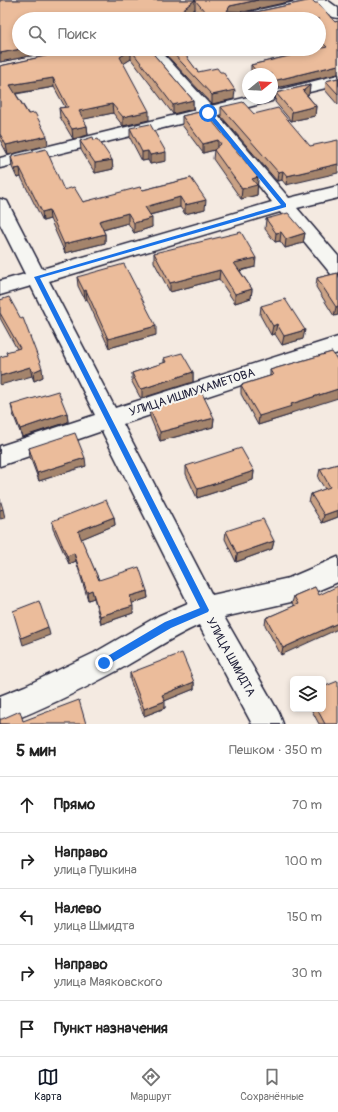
<!DOCTYPE html>
<html lang="ru">
<meta charset="utf-8">
<style>
:root{--surface:#fff;--page:#f2f2f2;--text:#222;--muted:#767676;--line:#e0e0e0;--accent:#111827}
body{margin:0;font-family:Pangolin,sans-serif;background:var(--page);color:var(--text)}
.controls{position:absolute;right:12px;bottom:12px;display:grid;overflow:hidden;border-radius:6px;box-shadow:0 2px 6px #0003}
.controls button{width:36px;height:36px;display:grid;place-items:center;padding:0;border:0;border-bottom:1px solid var(--line);background:var(--surface);color:var(--text);font:20px sans-serif}
.compass{position:absolute;left:242px;top:68px;width:36px;height:36px;border-radius:50%;background:var(--surface);box-shadow:0 2px 6px #0003;rotate:72deg}
.stop{position:absolute;width:12px;height:12px;margin:-9px;border:3px solid #1a73e8;border-radius:50%;background:#fff}
.stop.end{background:#1a73e8;border-color:#fff;box-shadow:0 1px 4px #0008}
.list{margin:0;padding:0;list-style:none}
h2{display:flex;justify-content:space-between;align-items:center;height:52px;margin:0;padding:0 16px;font-size:17px}
h2 small{font-size:13px;font-weight:400;color:var(--muted)}
.list li{display:grid;grid-template-columns:26px 1fr auto;gap:12px;align-items:center;box-sizing:border-box;height:56px;padding:0 16px;border-top:1px solid var(--line)}
.list b{display:block;font-size:15px;white-space:nowrap}
.list p{margin:0;font-size:13px;white-space:nowrap;color:var(--muted)}
.list em{font-size:13px;font-style:normal;color:var(--muted)}
.icon{flex:none;width:22px;height:22px;fill:none;stroke:currentColor;stroke-width:2;stroke-linecap:round;stroke-linejoin:round}
.map{position:relative;flex:none;width:338px;height:724px;overflow:hidden}
.search{position:absolute;background:var(--surface);box-shadow:0 2px 6px #0003;left:12px;right:12px;top:12px;height:44px;display:flex;align-items:center;gap:10px;box-sizing:border-box;padding:0 14px;border-radius:22px;color:var(--muted);font-size:15px}
.sheet{height:332px;background:var(--surface)}
nav{display:flex;justify-content:space-around;align-items:center;box-sizing:border-box;height:56px;border-top:1px solid var(--line);background:var(--surface);font-size:11px;color:var(--muted)}
nav a{display:grid;justify-items:center;gap:2px}
nav .on{color:var(--accent)}
.map>svg:first-child{display:block}
.lines{fill:none;stroke-linecap:round;stroke-linejoin:round}
.minor-casing{stroke:#22223b;stroke-width:3}
.minor{fill:#f6f6f2;fill-rule:evenodd}
.wall{fill:#caa285;stroke:#22223b}
.shaded-wall{fill:#a4846c;stroke:#22223b}
.building{fill:#ebbc9b;stroke:#22223b}
.route{fill:#1a73e8}
.labels{text-anchor:middle;stroke-width:4;stroke-linejoin:round;paint-order:stroke}
.street-label{font-size:12px;fill:#22223b;stroke:#f6f6f2}
</style>
<div class="map">
<svg width="338" height="724" viewBox="0 0 338 724">
<rect width="100%" height="100%" fill="#f4eae1"/>
<filter id="ink" filterUnits="userSpaceOnUse"><feTurbulence type="fractalNoise" baseFrequency=".025" numOctaves="2"/><feDisplacementMap in="SourceGraphic" scale="8" xChannelSelector="R" yChannelSelector="G"/><feConvolveMatrix kernelMatrix="1 2 1 2 8 2 1 2 1" color-interpolation-filters="sRGB"/></filter>
<g filter="url(#ink)">
<g class="lines">
<defs>
<path id="minor" d="M304 0H327L338 8V18L333 17 316 6 255 19H228L230 16Z
M143 49H159L211 106 248 97 272 98V95L274 98 272 101 218 115 289 198 338 186V198L297 208 338 256V276L331 274 280 212 49 281 115 408 338 337V353L123 424 212 595 289 578 338 557V582L291 602 224 617 279 713 283 724H252L199 625C169 638 142 658 113 673 78 692 42 709 4 724H0V696L25 686 94 653 158 616 188 603 102 431 0 466V446L95 415 31 286 0 295V281L25 274 0 224V199L7 201 9 205 42 269 272 202 204 118 0 168V158L196 110Z
M338 75V85L281 99 275 97 273 94 275 91Z"/>
</defs>
<!-- minor casing -->
<use href="#minor" class="minor-casing"/>
<!-- minor -->
<use href="#minor" class="minor"/>
</g>
<!-- wall -->
<path class="wall" d="M0 0H297L243 12H256L312 0 335 22 338 21V74L272 89V74H251V65L319 49V19H203L195 9 185 16 19 19 65 49 0 62Z
M77 49H149L193 100V109L173 114 131 59 123 64 149 120 123 126 113 113 83 119 87 126 88 135 73 139 60 117 59 108 65 107 54 87 16 94 48 145 8 155 0 140V66Z
M161 49H186L181 50 198 72 234 99 212 104Z
M338 78V105L325 90 326 81Z
M310 85 309 94 307 95 316 106 315 116 291 121 275 102 276 93Z
M221 107 254 114 310 146 286 185 282 180 277 181 221 116Z
M204 111 258 177 257 195 241 199 213 159 214 150 203 153 182 125V116Z
M130 128 166 161 150 164 148 160 142 161 130 138Z
M94 140 112 160 113 169 95 173 81 150 80 141Z
M11 157 64 190 83 202 143 190 191 178 205 209 185 214 180 207 150 215 152 227 134 233 128 223 103 230 105 234V243L65 253 50 219 43 221 21 177 17 178 12 167Z
M266 219 305 233 303 243 285 248 280 241 275 242 265 229Z
M154 253 255 267 240 271 252 289 251 298 235 303 219 279 170 292 154 262Z
M338 273V315L334 316 316 287 317 278Z
M77 277 156 335 109 348 87 299 85 300 78 286Z
M0 300 43 377 34 381 32 376 7 355 17 349 0 318Z
M261 306 303 339 282 345 275 334 271 335 260 315Z
M332 352 291 413 290 415 258 425 241 394V385L270 376V370Z
M164 358 193 372V382L142 398 140 397 132 382V373L164 363Z
M11 405 67 413 68 422 22 437 13 414Z
M149 408 214 418 213 427 160 441 150 417Z
M29 448 86 466 39 481 30 457Z
M338 464V517L322 523 309 502 311 494 325 489 318 478 320 469Z
M186 466 254 471 253 480 197 498 186 474Z
M114 517 115 525 81 539 99 580 147 591 148 598 132 603 133 613 101 624 94 598 88 600 76 561 69 564 53 529 52 521Z
M226 531 274 541 272 549 236 562 225 539Z
M315 587 281 655 265 625 266 618 294 606 292 603 294 596Z
M130 673 194 682V689L164 701 165 708 144 716 130 680Z
M311 709H323L338 724H319Z"/>
<!-- shaded-wall -->
<path class="shaded-wall" d="M195 0V9L181 19 182 10Z
M258 0H297L230 15 227 11 230 6Z
M295 15 294 19H289Z
M21 49H65L0 62V53Z
M131 50V59L120 66V57Z
M338 65V74L272 89 273 81Z
M53 78 54 87 12 94 10 85Z
M310 85 309 94 302 100 303 91Z
M235 90 234 99 212 104V95Z
M193 100V109L173 114V105Z
M112 104 113 113 80 120 79 111Z
M316 106 315 116 291 121 292 112Z
M149 111V120L123 126V117Z
M87 126 88 135 73 139 72 129Z
M47 136 48 145 8 155 6 145Z
M218 140V149L203 153V144Z
M148 151V160L142 161V152Z
M166 152V161L150 164V155Z
M112 160 113 169 95 173V163Z
M338 164V173L286 185 287 176Z
M20 168 21 177 17 178 15 169Z
M283 171 282 180 277 181 278 172Z
M258 177 257 195 241 199 242 189 252 179Z
M180 197V207L145 216V207Z
M206 200 205 209 185 214V205Z
M49 210 50 219 43 221 42 212Z
M128 213V223L99 231V221Z
M152 218V227L134 233V223Z
M281 232 280 241 275 242 276 233Z
M305 233 303 243 285 248 286 239Z
M105 234V243L65 253 64 244Z
M256 258 255 267 234 272V263Z
M220 270 219 279 170 292V283Z
M252 289 251 298 235 303V294Z
M86 290 87 299 85 300 84 291Z
M338 306V315L334 316 336 307Z
M277 324 275 334 271 335 273 326Z
M156 326V335L109 348 108 339Z
M305 330 303 339 282 345 284 336Z
M30 367 32 376 0 385V376Z
M42 368 43 377 34 381 33 372Z
M193 372V382L142 398V389Z
M338 389V398L291 413 290 415 258 425 259 416 291 404Z
M67 413 68 422 22 437 20 429Z
M214 418 213 427 160 441V432Z
M85 458 86 466 39 481 37 473Z
M254 471 253 480 197 498 198 489Z
M3 509 5 518 0 519V510Z
M338 510V517L322 523 324 515Z
M114 517 115 525 79 540 78 531Z
M274 541 272 549 236 562 237 554Z
M74 553 76 561 69 564 67 556Z
M92 590 94 598 88 600 87 592Z
M147 591 148 598 130 604V596Z
M133 606V613L101 624 100 616Z
M338 623V629L281 655 283 648Z
M48 627 50 635 23 645 21 638Z
M194 682V689L162 702V695Z
M165 701V708L144 716V709Z"/>
<!-- building -->
<path class="building" d="M0 0H258L230 6 227 11 256 12 312 0 315 3H318L335 22 338 21V65L273 81 272 84V74H259L251 65 327 47 319 39V19H299L295 15 289 19H211L195 0 182 10 187 19H19V49H21L0 53Z
M77 49H149L193 100 173 105 131 50 120 57 149 111 123 117 112 104 79 111 87 126 72 129 59 108 68 107 53 78 10 85 28 114 35 113 47 136 6 145 0 134V66Z
M169 49H181L198 72 217 68 220 72H223L235 90 212 95Z
M338 78V94L326 81Z
M310 85 303 91 316 106 292 112 276 93Z
M243 102 254 114 278 108 310 146 338 140V164L287 176 283 171 278 172 221 107Z
M204 111 258 177 252 179 257 185 242 189 214 150 221 144 218 140 203 144 182 116Z
M150 124 166 152 150 155 148 151 142 152 130 128Z
M93 137 94 140 98 139 112 160 95 163 80 141Z
M46 149 64 190 74 187 83 202 140 187 143 190 191 178 206 200 185 205 180 197 145 207 152 218 134 223 128 213 99 221 105 234 64 244 49 210 42 212 20 168 15 169 11 157Z
M288 213 305 233 286 239 281 232 276 233 266 219Z
M241 232 256 258 234 263 252 289 235 294 220 270 170 283 154 253Z
M124 264 156 326 108 339 86 290 84 291 77 277Z
M338 273V306L336 307 317 278Z
M9 297 21 319 23 318 42 368 33 372 30 367 0 376V357L7 355 6 352 20 348 0 313V300Z
M285 299 305 330 284 336 277 324 273 326 261 306Z
M332 352 338 361V389L291 404 292 406 259 416 241 385 273 375 270 370Z
M182 353 193 372 142 389 139 388 132 373 166 362 164 358Z
M58 391 67 413 20 429 11 405Z
M201 391 214 418 160 432 149 408Z
M75 433 85 458 37 473 29 448Z
M241 448 254 471 198 489 186 466Z
M338 464V510L324 515 311 494 330 487 320 469Z
M0 499 3 509 0 510Z
M106 500 114 517 78 531 99 580 139 567 147 591 130 596 133 606 100 616 92 590 87 592 74 553 67 556 52 521Z
M263 519 274 541 237 554 226 531Z
M338 586V623L283 648 266 618 298 604 294 596 315 587 319 595Z
M39 601 48 627 21 638 13 611Z
M182 653 194 682 162 695 165 701 144 709 130 673Z
M338 681V724H325L317 709H323V687Z
M79 700 86 724H0V719H2L20 711 23 721Z"/>
</g>
<!-- route -->
<path class="route" d="M206 112H210L286 204V207L40 278 209 610 208 612 171 628 104 667 101 666 99 663 101 660 165 622 200 608 34 277 281 205 206 114Z"/>
<g class="labels">
<!-- street labels -->
<g class="street-label">
<text transform="translate(192 392) rotate(-18)" y="4">УЛИЦА ИШМУХАМЕТОВА</text>
<text transform="translate(231 657) rotate(61)" y="4">УЛИЦА ШМИДТА</text>
</g>
</g>
</svg>
<div class="controls">
<button><svg class="icon" aria-label="layers" viewBox="0 0 24 24"><path d="M12 4l9 5-9 5-9-5zM3 14l9 5 9-5"/></svg></button>
</div>
<svg class="compass" viewBox="-18 -18 36 36"><path d="M0-13l5 13h-10z" fill="#e53935"/><path d="M0 13l5-13h-10z" fill="#767676"/></svg>
<div class="stop" style="left:208px;top:113px"></div>
<div class="stop end" style="left:104px;top:663px"></div>
<div class="search"><svg class="icon" aria-label="search" viewBox="0 0 24 24"><circle cx="10" cy="10" r="6"/><path d="M15 15l6 6"/></svg>Поиск</div>
</div>
<section class="sheet">
<h2>5 мин<small>Пешком · 350 m</small></h2>
<ul class="list">
<li><svg class="icon" aria-label="ahead" viewBox="0 0 24 24"><path d="M12 20V5M6 11l6-6 6 6"/></svg><div><b>Прямо</b></div><em>70 m</em></li>
<li><svg class="icon" aria-label="right" viewBox="0 0 24 24"><path d="M7 20v-9h11M14 6l5 5-5 5"/></svg><div><b>Направо</b><p>улица Пушкина</p></div><em>100 m</em></li>
<li><svg class="icon" aria-label="left" viewBox="0 0 24 24"><path d="M17 20v-9H6M10 6l-5 5 5 5"/></svg><div><b>Налево</b><p>улица Шмидта</p></div><em>150 m</em></li>
<li><svg class="icon" aria-label="right" viewBox="0 0 24 24"><path d="M7 20v-9h11M14 6l5 5-5 5"/></svg><div><b>Направо</b><p>улица Маяковского</p></div><em>30 m</em></li>
<li><svg class="icon" aria-label="arrive" viewBox="0 0 24 24"><path d="M6 21V4h12l-3 4 3 4H6"/></svg><div><b>Пункт назначения</b></div></li>
</ul>
</section>
<nav>
<a class="on"><svg class="icon" aria-label="map" viewBox="0 0 24 24"><path d="M3 6l6-2 6 2 6-2v14l-6 2-6-2-6 2zM9 4v14M15 6v14"/></svg>Карта</a>
<a><svg class="icon" aria-label="directions" viewBox="0 0 24 24"><path d="M12 3l9 9-9 9-9-9zM9 14v-3h6M13 9l2 2-2 2"/></svg>Маршрут</a>
<a><svg class="icon" aria-label="saved" viewBox="0 0 24 24"><path d="M7 4h10v16l-5-4-5 4z"/></svg>Сохранённые</a>
</nav>
